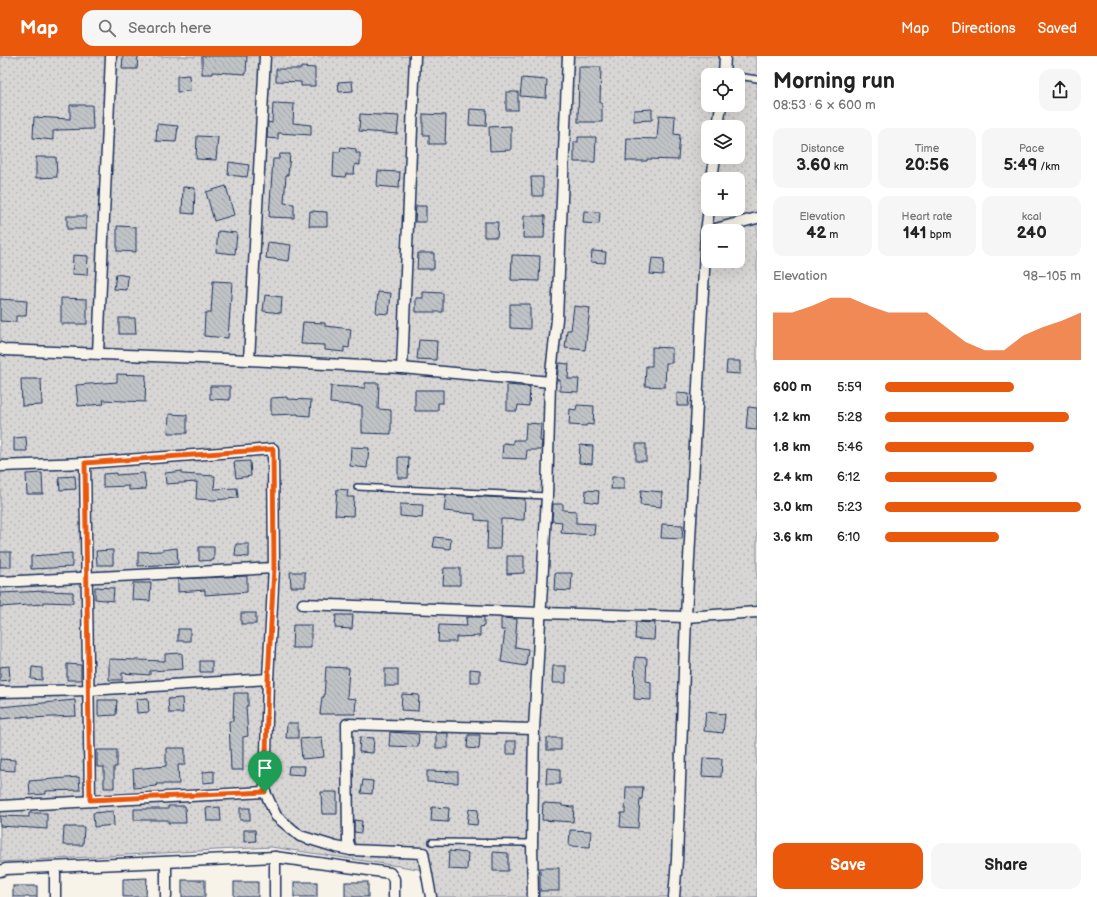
<!DOCTYPE html>
<html lang="en">
<head>
<meta charset="utf-8">
<style>
	body { margin:0; font-family:"Balsamiq Sans",sans-serif; background:#f6f6f6; color:#222; height:100vh; display:flex; flex-direction:column; font-size:15px; white-space:nowrap }
	* { box-sizing:border-box; margin:0 }
	p { font-size:13px; color:#767676 }
	.icon { flex:none; width:22px; height:22px; fill:none; stroke:currentColor; stroke-width:2; stroke-linecap:round; stroke-linejoin:round }
	.map { position:relative; flex:1; overflow:hidden }
	.side { display:flex; flex-direction:column; background:#fff; width:340px }
	.side>* { flex:none }
	.fabs { position:absolute; left:701px; top:12px; display:grid; gap:8px }
	.fabs a { display:grid; place-items:center; width:44px; height:44px; border-radius:8px; background:#fff; box-shadow:0 4px 16px #0002; font-size:20px }
	.pin { position:absolute; display:grid; place-items:center; width:34px; height:34px; color:#fff; margin:-41px -17px; border-radius:50% 50% 50% 0; rotate:-45deg; box-shadow:0 0 4px #0007 }
	.pin .icon { rotate:45deg }
	.round { display:grid; place-items:center; flex:none; width:42px; height:42px; border-radius:12px; background:#f6f6f6 }
	.summary { display:flex; align-items:center; justify-content:space-between; height:68px; padding:0 16px }
	h1 { font-size:22px; font-weight:600; line-height:30px }
	.figures { display:grid; grid-template-columns:repeat(3,1fr); gap:6px; height:68px; padding:4px 16px }
	.figures div { display:grid; align-content:center; border-radius:10px; background:#f6f6f6; text-align:center }
	.figures b { font-size:17px; font-weight:600 }
	.figures small { font-size:11px; font-weight:400 }
	.figures p { font-size:11px }
	.chart { height:112px; padding:8px 16px }
	.chart p { display:flex; justify-content:space-between }
	.chart svg { width:100%; height:72px; margin-top:4px; fill:#ea580c; opacity:.7 }
	.primary-button { display:flex; gap:8px; margin-top:auto; padding:8px 16px }
	.primary-button a { flex:1; height:46px; border-radius:12px; background:#ea580c; color:#fff; font-size:16px; font-weight:600; line-height:46px; text-align:center }
	.primary-button a+a { background:#f6f6f6; color:#222 }
	ul { padding:0 16px; list-style:none; font-size:13px }
	li { display:grid; grid-template-columns:64px 48px 1fr; align-items:center; height:30px }
	li i { height:10px; border-radius:5px; background:#ea580c }
	header { display:flex; align-items:center; gap:24px; box-sizing:border-box; height:56px; padding:0 20px; background:#ea580c; color:#fff }
	header strong { font-size:19px }
	nav { display:flex; gap:22px; margin-inline-start:auto; font-size:14px }
	.search { width:280px; height:36px; background:#f6f6f6; display:flex; align-items:center; gap:10px; box-sizing:border-box; padding:0 14px; border-radius:12px; color:#767676; font-size:15px }
	main { display:flex; flex:1; min-height:0 }
	.map>svg:first-child { display:block }
	.garden { fill:url(#garden-dots); stroke:#798299; fill-rule:evenodd }
	.building { fill:url(#building-back-hatch); stroke:#1b2f5e }
	.lines { fill:none; stroke-linecap:round; stroke-linejoin:round }
	.service-casing { stroke:#1b2f5e; stroke-width:8 }
	.minor-casing { stroke:#1b2f5e; stroke-width:13 }
	.service { stroke:#f7f3e8; stroke-width:5 }
	.minor { stroke:#f7f3e8; stroke-width:10 }
	.route-casing { stroke:#fff; stroke-width:8 }
	.route { stroke:#ea580c; stroke-width:5 }
</style>
</head>
<body>
<header>
<strong>Map</strong>
<div class="search"><svg class="icon" aria-label="search" viewBox="0 0 24 24"><circle cx="10" cy="10" r="6"/><path d="M15 15l6 6"/></svg>Search here</div>
<nav><a>Map</a><a>Directions</a><a>Saved</a></nav>
</header>
<main>
<div class="map">
<svg width="757" height="841" viewBox="0 0 757 841">
	<defs>
		<pattern id="garden-dots" width="8" height="8" patternUnits="userSpaceOnUse"><rect width="8" height="8" fill="#d7d6d4"/><path d="M2 2h.1M6 6h.1" fill="none" stroke="#b8b8b8" stroke-width="1.8" stroke-linecap="round"/></pattern>
		<pattern id="building-back-hatch" width="6" height="6" patternUnits="userSpaceOnUse"><rect width="6" height="6" fill="#c0c3c5"/><path d="M-1 5l2 2M0 0l6 6M5-1l2 2" fill="none" stroke="#a4a8ac"/></pattern>
	</defs>
	<rect width="100%" height="100%" fill="#f7f3e8"/>
	<filter id="ink" filterUnits="userSpaceOnUse"><feTurbulence type="fractalNoise" baseFrequency=".025" numOctaves="2"/><feDisplacementMap in="SourceGraphic" scale="8" xChannelSelector="R" yChannelSelector="G"/><feConvolveMatrix kernelMatrix="1 2 1 2 8 2 1 2 1" color-interpolation-filters="sRGB"/></filter>
	<g filter="url(#ink)">
		<path class="garden" d="M0,0H757V841H427L425,814L271,791L0,806ZM708,19H738V49H708ZM708,71H738V101H708ZM708,123H738V153H708ZM708,175H738V205H708Z"/>
		<g class="building">
			<polygon points="123,0 138,0 137,13 122,13"/>
			<polygon points="202,0 247,0 246,18 213,16 213,18 202,18"/>
			<polygon points="301,11 315,12 315,30 301,30 301,26 276,25 276,13 301,13"/>
			<polygon points="579,11 601,11 600,47 602,47 602,66 578,66"/>
			<polygon points="189,19 190,35 177,36 177,20"/>
			<polygon points="522,22 547,24 546,42 520,40"/>
			<polygon points="352,25 353,35 339,36 338,26"/>
			<rect x="506" y="36" width="12" height="18"/>
			<polygon points="273,47 294,48 293,67 311,69 311,79 278,77 278,83 267,82 268,66 272,67"/>
			<polygon points="70,49 92,49 93,73 57,74 57,75 53,75 53,84 33,82 34,61 70,63"/>
			<polygon points="470,53 487,54 486,70 469,69"/>
			<polygon points="652,53 652,64 634,65 634,54"/>
			<polygon points="360,58 399,60 397,78 359,75"/>
			<polygon points="423,58 446,59 445,88 429,88 429,79 423,79"/>
			<polygon points="659,59 675,60 674,78 680,79 678,104 647,103 647,105 626,105 627,82 657,83"/>
			<polygon points="157,68 178,70 176,86 156,85"/>
			<polygon points="511,70 511,94 490,95 489,71"/>
			<polygon points="197,80 218,81 216,104 196,103"/>
			<polygon points="578,81 596,81 595,106 574,106 574,86 578,86"/>
			<polygon points="341,91 356,93 356,97 360,97 360,109 355,108 354,118 346,118 345,121 333,120 334,96 340,96"/>
			<polygon points="280,98 290,98 288,119 286,119 284,147 294,148 294,162 269,161 273,103 279,103"/>
			<polygon points="36,101 56,101 57,121 36,122"/>
			<polygon points="229,106 249,109 247,121 228,119"/>
			<polygon points="378,115 400,116 399,132 377,130"/>
			<polygon points="531,121 543,121 543,140 532,140"/>
			<polygon points="226,130 234,159 214,165 206,136"/>
			<polygon points="183,131 195,132 194,158 182,157"/>
			<polygon points="416,150 426,150 426,166 415,166"/>
			<polygon points="310,155 327,156 327,170 309,170"/>
			<polygon points="584,155 600,156 599,168 583,167"/>
			<rect x="67" y="160" width="19" height="13"/>
			<polygon points="524,160 545,160 544,182 523,182"/>
			<polygon points="484,166 498,166 497,181 484,181"/>
			<polygon points="117,170 136,171 136,196 117,195"/>
			<polygon points="218,175 237,177 235,198 216,196"/>
			<polygon points="268,186 291,189 289,205 266,202"/>
			<polygon points="592,195 606,196 605,207 591,206"/>
			<polygon points="418,197 434,197 434,213 417,213"/>
			<polygon points="73,199 88,200 87,219 72,218"/>
			<polygon points="512,199 540,200 539,225 511,224"/>
			<polygon points="652,202 664,203 663,219 650,218"/>
			<polygon points="116,218 128,220 127,234 114,233"/>
			<polygon points="213,225 232,226 228,282 204,280 205,257 211,257"/>
			<polygon points="378,236 391,237 389,258 376,257"/>
			<polygon points="423,236 443,237 443,256 416,256 416,242 423,242"/>
			<polygon points="265,239 282,241 281,257 263,255"/>
			<polygon points="61,242 87,243 87,268 61,268"/>
			<polygon points="0,243 27,245 26,260 16,260 16,266 0,265"/>
			<polygon points="510,248 530,248 530,273 510,272"/>
			<polygon points="574,250 590,252 585,294 565,292 567,274 571,274"/>
			<polygon points="119,262 135,262 136,278 119,278"/>
			<polygon points="303,266 325,267 325,270 351,273 349,292 344,291 344,296 325,294 325,289 301,288"/>
			<polygon points="419,284 437,285 436,304 417,303"/>
			<polygon points="652,291 672,292 672,307 666,307 665,331 645,330 646,310 652,310"/>
			<polygon points="727,305 740,305 740,318 726,317"/>
			<polygon points="559,307 569,308 568,323 579,323 578,336 560,335 560,324 557,324"/>
			<polygon points="117,318 146,319 145,346 103,344 104,348 78,350 76,329 117,326"/>
			<polygon points="21,323 41,323 42,349 22,350"/>
			<polygon points="365,327 379,327 378,353 391,354 391,378 362,377 362,350 330,347 331,330 365,332"/>
			<polygon points="507,329 530,331 529,350 518,349 517,355 507,355"/>
			<polygon points="210,330 230,330 230,344 210,343"/>
			<polygon points="415,334 443,334 443,347 438,347 438,355 415,355"/>
			<polygon points="677,337 689,338 688,350 677,350"/>
			<polygon points="287,341 287,343 311,344 310,360 298,359 298,358 271,359 271,342"/>
			<polygon points="577,349 594,350 593,369 587,368 586,370 569,369 570,353 576,354"/>
			<polygon points="748,351 757,352 757,374 746,373"/>
			<polygon points="169,358 187,359 187,377 168,377"/>
			<polygon points="526,367 541,368 540,385 542,385 541,394 527,394 526,403 502,402 503,387 513,388 513,384 525,384"/>
			<polygon points="26,381 27,395 14,395 14,382"/>
			<rect x="636" y="388" width="10" height="17"/>
			<polygon points="580,389 593,390 592,408 579,407"/>
			<polygon points="351,391 369,392 367,412 350,410"/>
			<polygon points="398,401 409,401 408,422 398,422"/>
			<polygon points="250,405 251,420 236,422 234,406"/>
			<polygon points="182,415 182,418 215,420 214,433 237,432 238,442 214,444 196,443 197,426 166,428 165,417"/>
			<polygon points="42,417 43,438 27,438 26,418"/>
			<polygon points="116,417 116,419 144,417 146,433 129,434 129,430 103,431 103,418"/>
			<polygon points="75,420 76,433 60,434 59,421"/>
			<polygon points="612,421 624,421 624,433 611,433"/>
			<polygon points="337,433 348,434 347,441 354,441 353,460 335,459"/>
			<polygon points="586,434 599,435 598,447 585,445"/>
			<polygon points="641,434 662,436 661,451 640,449"/>
			<polygon points="446,439 525,443 524,464 501,463 500,493 487,493 488,465 475,464 475,458 444,455"/>
			<polygon points="400,448 423,449 422,462 400,460"/>
			<polygon points="553,448 563,448 563,454 576,455 576,467 595,468 594,479 561,477 562,466 552,465"/>
			<polygon points="662,468 683,469 682,483 661,482"/>
			<polygon points="435,481 451,483 450,493 433,491"/>
			<polygon points="236,488 249,488 249,501 235,500"/>
			<polygon points="199,491 214,491 214,504 199,505"/>
			<polygon points="177,492 178,508 138,510 138,496 162,495 162,494"/>
			<polygon points="113,494 113,509 97,509 96,495"/>
			<rect x="0" y="496" width="11" height="15"/>
			<polygon points="72,497 72,511 31,513 31,500"/>
			<polygon points="507,500 524,500 524,517 507,518"/>
			<polygon points="444,512 460,512 460,529 443,529"/>
			<polygon points="290,516 305,516 305,531 291,531"/>
			<polygon points="555,517 572,517 571,535 554,534"/>
			<polygon points="247,520 247,536 205,539 205,534 178,536 178,523"/>
			<polygon points="133,527 151,527 150,545 132,544"/>
			<polygon points="95,531 114,532 113,545 95,543"/>
			<polygon points="46,535 73,536 73,547 43,546 43,548 0,551 0,537"/>
			<rect x="241" y="557" width="15" height="11"/>
			<polygon points="336,559 353,559 352,573 335,572"/>
			<polygon points="470,561 484,561 484,570 480,571 480,580 456,581 456,586 438,586 439,569 467,570 466,562"/>
			<polygon points="501,562 517,563 515,591 528,593 526,610 501,606 505,574 501,574"/>
			<polygon points="636,566 655,567 654,584 635,583"/>
			<polygon points="293,569 311,569 311,592 292,592"/>
			<rect x="178" y="573" width="12" height="12"/>
			<polygon points="182,597 183,613 150,615 150,619 122,617 122,624 109,624 109,603 165,605 165,598"/>
			<polygon points="635,601 647,602 646,625 651,626 651,644 634,643"/>
			<rect x="200" y="605" width="12" height="11"/>
			<polygon points="67,608 81,609 81,624 67,624"/>
			<polygon points="9,610 10,624 0,625 0,611"/>
			<polygon points="553,610 566,610 566,627 552,627"/>
			<polygon points="32,611 42,612 42,624 31,623"/>
			<polygon points="326,611 349,612 347,642 356,643 355,658 320,658 322,641 324,641"/>
			<rect x="385" y="613" width="13" height="17"/>
			<polygon points="470,613 480,614 480,626 470,626"/>
			<polygon points="234,637 248,637 248,650 246,650 248,680 243,681 243,714 231,714 229,665 233,665"/>
			<polygon points="402,638 419,639 418,655 401,654"/>
			<polygon points="148,642 149,656 137,657 136,643"/>
			<polygon points="182,642 183,657 169,657 168,643"/>
			<polygon points="75,644 76,660 29,662 29,660 1,663 0,651"/>
			<polygon points="98,644 117,644 116,659 98,660"/>
			<polygon points="706,656 725,658 723,677 704,675"/>
			<polygon points="287,667 298,667 298,682 286,682"/>
			<polygon points="390,676 419,678 418,691 389,690"/>
			<rect x="436" y="677" width="12" height="15"/>
			<polygon points="468,679 480,679 479,693 467,692"/>
			<polygon points="322,681 324,701 302,703 300,683"/>
			<polygon points="360,681 374,682 373,697 359,696"/>
			<rect x="547" y="682" width="14" height="12"/>
			<rect x="506" y="685" width="10" height="13"/>
			<polygon points="166,692 185,692 185,709 178,709 179,728 156,728 157,730 134,732 133,713 166,710"/>
			<polygon points="97,694 117,694 117,711 114,711 114,732 104,732 104,711 97,711"/>
			<polygon points="703,702 722,703 721,721 702,720"/>
			<polygon points="0,703 15,704 15,715 0,714"/>
			<polygon points="289,710 305,710 304,719 288,718"/>
			<polygon points="547,712 560,713 560,728 546,728"/>
			<polygon points="214,715 214,726 203,727 203,716"/>
			<polygon points="427,715 458,716 458,727 427,726"/>
			<polygon points="79,721 80,734 46,735 46,738 30,739 29,725"/>
			<polygon points="363,724 373,725 372,738 361,737"/>
			<polygon points="626,731 643,731 642,743 640,743 638,772 620,771 621,757 625,757"/>
			<polygon points="321,736 337,736 337,758 322,758"/>
			<polygon points="543,747 562,748 562,750 574,751 573,766 542,764"/>
			<polygon points="168,750 185,750 186,767 168,767 168,764 134,764 134,753 168,753"/>
			<polygon points="220,751 221,765 207,765 206,752"/>
			<polygon points="432,751 449,752 448,766 431,765"/>
			<rect x="240" y="752" width="10" height="12"/>
			<polygon points="469,753 478,754 477,769 467,768"/>
			<polygon points="113,755 114,769 94,771 93,757"/>
			<polygon points="29,757 47,757 47,773 0,770 0,760 29,761"/>
			<polygon points="354,764 362,765 361,777 354,776"/>
			<polygon points="64,771 84,771 83,789 63,789"/>
			<polygon points="244,774 255,774 256,785 244,786"/>
			<polygon points="570,774 591,775 590,791 569,790"/>
			<polygon points="449,795 468,797 467,814 448,813"/>
			<polygon points="493,796 508,797 508,815 493,815"/>
			<rect x="540" y="812" width="19" height="23"/>
			<polygon points="147,822 146,841 123,841 123,823"/>
			<rect x="182" y="824" width="23" height="17"/>
			<rect x="234" y="826" width="24" height="15"/>
			<rect x="294" y="826" width="23" height="15"/>
			<rect x="345" y="826" width="23" height="15"/>
			<rect x="13" y="830" width="24" height="11"/>
		</g>
		<g class="lines">
			<defs>
				<g id="service">
					<polyline points="738,20 757,23"/>
					<polyline points="357,431 547,440"/>
					<polyline points="432,786 532,787"/>
				</g>
				<g id="minor">
					<polyline points="724,19 725,0"/>
					<polyline points="718,71 721,49"/>
					<polyline points="712,123 715,101"/>
					<polyline points="708,175 757,162"/>
					<polyline points="0,292 5,294 249,304 402,312 550,326"/>
					<polyline points="98,297 111,0"/>
					<polyline points="249,304 265,0"/>
					<polyline points="402,312 415,0"/>
					<polyline points="0,410 85,407"/>
					<polyline points="0,526 274,512"/>
					<polyline points="303,548 541,557 686,561 757,556"/>
					<polyline points="0,636 89,634 268,623"/>
					<polyline points="90,744 85,407 273,393 274,512 268,623 265,736"/>
					<polyline points="0,750 265,736 276,760 300,780 336,791 351,794"/>
					<polyline points="0,815 6,813 275,801 390,817 394,823 394,841"/>
					<polyline points="55,841 55,811"/>
					<polyline points="166,841 166,806"/>
					<polyline points="275,841 275,801"/>
					<polyline points="431,841 423,797 351,794 348,786 347,668 534,673"/>
					<polyline points="533,841 532,787 534,673 547,440 550,326 557,263 568,0"/>
					<polyline points="674,841 677,804 686,561 706,176 709,153"/>
				</g>
			</defs>
			<use href="#service" class="service-casing"/>
			<use href="#minor" class="minor-casing"/>
			<use href="#service" class="service"/>
			<use href="#minor" class="minor"/>
		</g>
	</g>
	<g class="lines" filter="url(#ink)">
		<defs>
			<polygon id="route" points="273,393 274,512 268,623 265,736 90,744 85,407"/>
		</defs>
		<use href="#route" class="route-casing"/>
		<use href="#route" class="route"/>
	</g>
</svg>
<div class="fabs">
<a><svg class="icon" aria-label="locate" viewBox="0 0 24 24"><circle cx="12" cy="12" r="6"/><path d="M12 2v4M12 18v4M2 12h4M18 12h4"/></svg></a>
<a><svg class="icon" aria-label="layers" viewBox="0 0 24 24"><path d="M12 4l9 5-9 5-9-5zM3 14l9 5 9-5"/></svg></a>
<a>+</a>
<a>−</a>
</div>
<div class="pin" style="left:265px;top:736px;background:#1e9e55"><svg class="icon" aria-label="arrive" viewBox="0 0 24 24"><path d="M6 21V4h12l-3 4 3 4H6"/></svg></div>
</div>
<section class="side">
<div class="summary"><div><h1>Morning run</h1><p>08:53 · 6 × 600 m</p></div><a class="round"><svg class="icon" aria-label="share" viewBox="0 0 24 24"><path d="M12 15V3M7 8l5-5 5 5M5 13v7h14v-7"/></svg></a></div>
<div class="figures">
<div><p>Distance</p><b>3.60<small> km</small></b></div>
<div><p>Time</p><b>20:56</b></div>
<div><p>Pace</p><b>5:49<small> /km</small></b></div>
</div>
<div class="figures">
<div><p>Elevation</p><b>42<small> m</small></b></div>
<div><p>Heart rate</p><b>141<small> bpm</small></b></div>
<div><p>kcal</p><b>240</b></div>
</div>
<div class="chart"><p><span>Elevation</span>98–105 m</p>
<svg viewBox="0 0 160 44" preserveAspectRatio="none"><path d="M0 44V15L10 15L20 11L30 6L40 6L50 11L60 15L70 15L80 15L90 24L100 33L110 38L120 38L130 29L140 24L150 20L160 15V44z"/></svg>
</div>
<ul>
<li><b>600 m</b>5:59<i style="width:66%"></i></li>
<li><b>1.2 km</b>5:28<i style="width:94%"></i></li>
<li><b>1.8 km</b>5:46<i style="width:76%"></i></li>
<li><b>2.4 km</b>6:12<i style="width:57%"></i></li>
<li><b>3.0 km</b>5:23<i style="width:100%"></i></li>
<li><b>3.6 km</b>6:10<i style="width:58%"></i></li>
</ul>
<div class="primary-button"><a>Save</a><a>Share</a></div>
</section>
</main>
</body>
</html>
